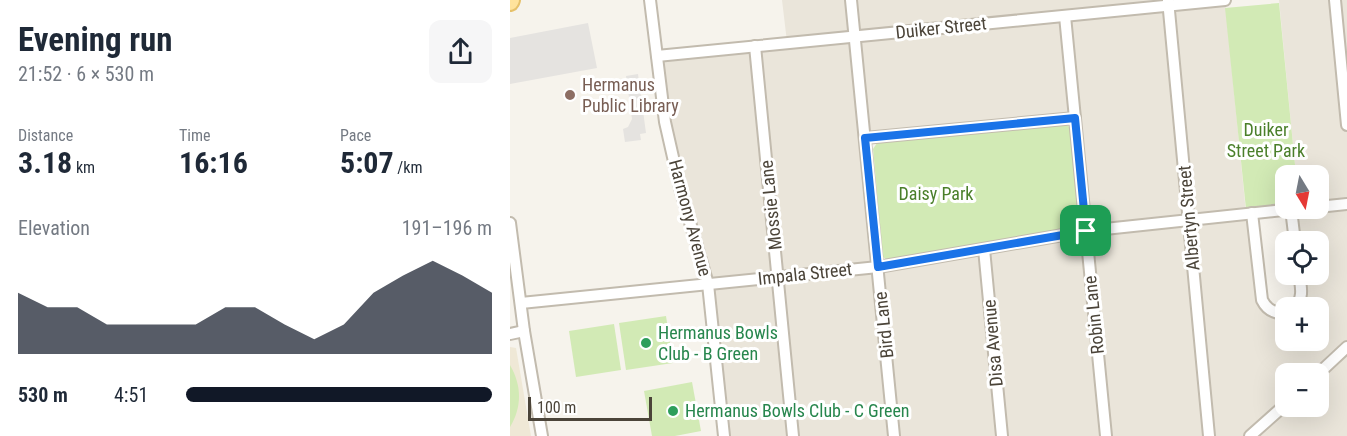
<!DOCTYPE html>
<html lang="en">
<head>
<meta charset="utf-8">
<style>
	body { margin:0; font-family:"Roboto Condensed",sans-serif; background:#f6f6f7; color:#1f2937; height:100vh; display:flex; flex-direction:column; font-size:22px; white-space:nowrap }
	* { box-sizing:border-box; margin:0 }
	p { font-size:20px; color:#747a83 }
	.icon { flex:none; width:33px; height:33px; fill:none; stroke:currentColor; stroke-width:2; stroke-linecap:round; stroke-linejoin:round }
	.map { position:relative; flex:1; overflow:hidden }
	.sheet { display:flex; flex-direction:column; background:#fff; width:510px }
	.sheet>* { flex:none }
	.needle { width:39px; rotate:170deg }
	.buttons { position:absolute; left:765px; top:165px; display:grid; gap:12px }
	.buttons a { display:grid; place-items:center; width:54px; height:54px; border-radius:12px; background:#fff; box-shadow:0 6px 24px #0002; font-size:30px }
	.scale { position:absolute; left:18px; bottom:15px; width:124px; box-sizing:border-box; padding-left:6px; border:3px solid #4b4439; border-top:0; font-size:16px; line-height:21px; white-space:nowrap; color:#4b4439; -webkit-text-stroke:4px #fff; paint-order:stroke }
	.pin { position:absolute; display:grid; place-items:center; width:51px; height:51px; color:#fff; margin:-26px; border-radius:12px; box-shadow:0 3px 9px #0006 }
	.round { display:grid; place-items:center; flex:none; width:63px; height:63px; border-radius:12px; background:#f6f6f7 }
	.head { display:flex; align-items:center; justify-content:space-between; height:102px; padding:0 18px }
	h1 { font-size:33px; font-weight:700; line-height:45px }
	.figures { display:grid; grid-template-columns:repeat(3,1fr); gap:9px; height:102px; padding:6px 18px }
	.figures div { display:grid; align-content:center }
	.figures b { font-size:30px; font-weight:700 }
	.figures small { font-size:16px; font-weight:400 }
	.figures p { font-size:16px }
	.chart { height:168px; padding:12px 18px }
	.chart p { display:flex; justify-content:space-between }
	.chart svg { width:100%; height:108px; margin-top:6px; fill:#111827; opacity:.7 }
	ul { padding:0 18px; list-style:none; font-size:20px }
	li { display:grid; grid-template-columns:96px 72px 1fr; align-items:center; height:45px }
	li i { height:15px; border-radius:8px; background:#111827 }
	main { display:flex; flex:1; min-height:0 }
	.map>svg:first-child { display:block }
	.residential { fill:#eae5da; fill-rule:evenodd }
	.education { fill:#efe8d6 }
	.green { fill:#d2eab5 }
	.parking { fill:#e5e3e0 }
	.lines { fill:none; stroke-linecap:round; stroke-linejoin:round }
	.minor-casing { stroke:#c2bbae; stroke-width:14 }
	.primary-casing { stroke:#e6c16a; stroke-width:20 }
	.minor { stroke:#fff; stroke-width:10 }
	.primary { stroke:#ffe39c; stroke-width:16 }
	.route-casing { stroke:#fff; stroke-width:12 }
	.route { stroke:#1a73e8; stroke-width:8 }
	.education-dot { fill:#8d6e63; stroke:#fff; stroke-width:2 }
	.leisure-dot { fill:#2e9e5b; stroke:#fff; stroke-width:2 }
	.labels { text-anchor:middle; stroke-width:6; stroke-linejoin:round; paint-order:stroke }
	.street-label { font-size:18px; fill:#4b4439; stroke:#fff }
	.education-label { font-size:18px; fill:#785e54; stroke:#fff; text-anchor:start }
	.park-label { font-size:18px; fill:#4a7f2a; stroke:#fff }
	.leisure-label { font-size:18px; fill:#27864d; stroke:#fff; text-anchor:start }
</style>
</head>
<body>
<main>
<section class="sheet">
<div class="head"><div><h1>Evening run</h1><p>21:52 · 6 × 530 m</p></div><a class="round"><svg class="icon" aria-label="share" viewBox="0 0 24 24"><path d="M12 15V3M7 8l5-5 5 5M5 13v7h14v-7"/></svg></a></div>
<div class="figures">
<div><p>Distance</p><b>3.18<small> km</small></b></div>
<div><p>Time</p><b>16:16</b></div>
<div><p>Pace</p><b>5:07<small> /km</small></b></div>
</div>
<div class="chart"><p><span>Elevation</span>191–196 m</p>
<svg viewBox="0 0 160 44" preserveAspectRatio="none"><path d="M0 44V19L10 25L20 25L30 32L40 32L50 32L60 32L70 25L80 25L90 32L100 38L110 32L120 19L130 12L140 6L150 12L160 19V44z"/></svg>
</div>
<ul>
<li><b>530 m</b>4:51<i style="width:100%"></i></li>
</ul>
</section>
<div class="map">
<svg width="837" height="436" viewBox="0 0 837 436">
	<rect width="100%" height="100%" fill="#f6f3ec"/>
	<path class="residential" d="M272,0H715L736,213L755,304L775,312L776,340H808V308L784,307L789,275L808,274V242L785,241L786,208H808V176L786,175L769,0H837V436H215L199,283L169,182L148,55L277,42ZM565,119L576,230L368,267L356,140ZM776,374H808V406H776Z"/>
	<polygon class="education" points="0,347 6,348 21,436 0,436"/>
	<g class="green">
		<polygon points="769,3 786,175 776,176 775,205 736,209 715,8"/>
		<polygon points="554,125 557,125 562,129 570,226 377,260 373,257 363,149 367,143"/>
		<polygon points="156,316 163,363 116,370 109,323"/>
		<polygon points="104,324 111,370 66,377 59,331"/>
		<path d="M0,365C12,386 12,407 0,427Z"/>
		<polygon points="182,382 191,431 165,436 142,436 134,391"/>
	</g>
	<g class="parking">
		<polygon points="78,23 87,68 0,84 0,38"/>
		<polygon points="128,74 136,133 130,134 131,140 115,142 113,129 118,127 122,119 116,76"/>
	</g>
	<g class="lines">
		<defs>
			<g id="minor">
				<polyline points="140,0 155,122 170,188 198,284 214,436"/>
				<polyline points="341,0 384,436"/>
				<polyline points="658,0 699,436"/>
				<polyline points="825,0 837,125"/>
				<polyline points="555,16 596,436"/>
				<polyline points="245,46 283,436"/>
				<polyline points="147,56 715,0"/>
				<polyline points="355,138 565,118"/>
				<polyline points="808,207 837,204"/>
				<polyline points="781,209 785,242"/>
				<path d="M742,213L752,300C757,310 765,314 776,313"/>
				<polyline points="0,223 14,331 32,436"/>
				<polyline points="474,249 492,436"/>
				<polyline points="11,303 368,267 576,231 792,208"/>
				<path d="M785,308C794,297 791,287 789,274"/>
				<polyline points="0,334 14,331"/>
				<polyline points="808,374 837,347"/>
				<polyline points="740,436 776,404"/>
			</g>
			<polyline id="primary" points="0,2 1,0"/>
		</defs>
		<use href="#minor" class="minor-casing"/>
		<use href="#primary" class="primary-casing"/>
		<use href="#minor" class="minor"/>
		<use href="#primary" class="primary"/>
	</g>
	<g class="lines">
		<defs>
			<polygon id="route" points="565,118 576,231 368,267 355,138"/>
		</defs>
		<use href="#route" class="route-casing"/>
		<use href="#route" class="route"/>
	</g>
	<circle class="education-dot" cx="60" cy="95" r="6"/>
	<g class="leisure-dot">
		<circle cx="136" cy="343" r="6"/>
		<circle cx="163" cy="411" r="6"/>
	</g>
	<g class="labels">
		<g class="street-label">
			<text transform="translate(431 28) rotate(-6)" y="6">Duiker Street</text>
			<text transform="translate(261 205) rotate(-96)" y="6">Mossie Lane</text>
			<text transform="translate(180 218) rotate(75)" y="6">Harmony Avenue</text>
			<text transform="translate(679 218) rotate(-95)" y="6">Albertyn Street</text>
			<text transform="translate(295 274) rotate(-6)" y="6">Impala Street</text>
			<text transform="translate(584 315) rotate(-96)" y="6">Robin Lane</text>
			<text transform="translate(374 325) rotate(-96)" y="6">Bird Lane</text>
			<text transform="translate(483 343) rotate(-95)" y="6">Disa Avenue</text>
		</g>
		<g class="education-label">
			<text x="72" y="91">Hermanus<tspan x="72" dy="21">Public Library</tspan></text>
		</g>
		<g class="park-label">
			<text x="756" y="136">Duiker<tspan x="756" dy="21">Street Park</tspan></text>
			<text x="426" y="200">Daisy Park</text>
		</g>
		<g class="leisure-label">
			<text x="148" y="339">Hermanus Bowls<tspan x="148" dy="21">Club - B Green</tspan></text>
			<text x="175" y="417">Hermanus Bowls Club - C Green</text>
		</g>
	</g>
</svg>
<div class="buttons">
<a><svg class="needle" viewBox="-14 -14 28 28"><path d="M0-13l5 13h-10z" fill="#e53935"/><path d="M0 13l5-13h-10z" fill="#747a83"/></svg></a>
<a><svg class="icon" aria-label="locate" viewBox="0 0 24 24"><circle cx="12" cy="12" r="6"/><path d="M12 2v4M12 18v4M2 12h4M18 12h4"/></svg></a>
<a>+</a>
<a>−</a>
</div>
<div class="scale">100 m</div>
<div class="pin" style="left:576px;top:231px;background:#1e9e55"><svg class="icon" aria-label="arrive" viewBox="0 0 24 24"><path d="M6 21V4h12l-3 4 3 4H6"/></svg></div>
</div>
</main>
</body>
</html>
